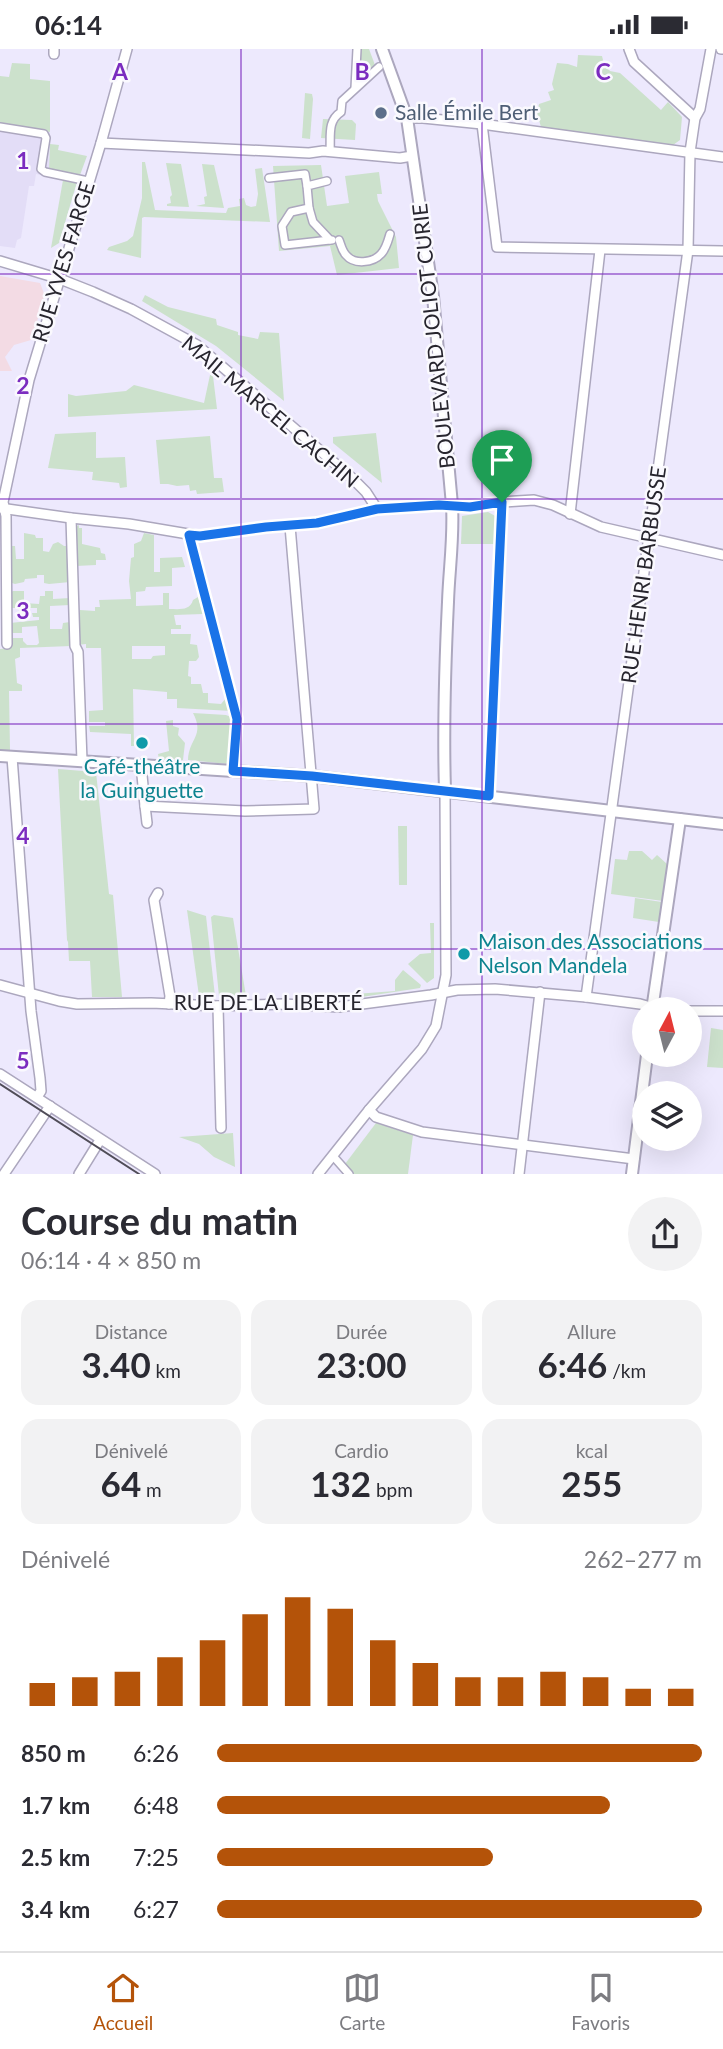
<!DOCTYPE html>
<html lang="fr">
<head>
<meta charset="utf-8">
<style>
	body { margin:0; font-family:Lato,sans-serif; background:#f2f2f3; color:#2b2b33; height:100vh; display:flex; flex-direction:column; font-size:26px; white-space:nowrap }
	* { box-sizing:border-box; margin:0 }
	p { font-size:23px; color:#7c7c81 }
	.icon { flex:none; width:38px; height:38px; fill:none; stroke:currentColor; stroke-width:2; stroke-linecap:round; stroke-linejoin:round }
	.map { position:relative; height:1125px; overflow:hidden }
	.details { display:flex; flex-direction:column; background:#fff; flex:1 }
	.details>* { flex:none }
	.needle { width:46px; rotate:7deg }
	.tools { position:absolute; left:632px; top:948px; display:grid; gap:14px }
	.tools a { display:grid; place-items:center; width:70px; height:70px; border-radius:50%; background:#fff; box-shadow:0 7px 28px #0002; font-size:35px }
	.pin { position:absolute; display:grid; place-items:center; width:60px; height:60px; color:#fff; margin:-72px -30px; border-radius:50% 50% 50% 0; rotate:-45deg; box-shadow:0 0 7px #0007 }
	.pin .icon { rotate:45deg }
	.round { display:grid; place-items:center; flex:none; width:74px; height:74px; border-radius:37px; background:#f2f2f3 }
	.overview { display:flex; align-items:center; justify-content:space-between; height:119px; padding:0 21px }
	h1 { font-size:38px; font-weight:700; line-height:52px }
	.figures { display:grid; grid-template-columns:repeat(3,1fr); gap:10px; height:119px; padding:7px 21px }
	.figures div { display:grid; align-content:center; border-radius:18px; background:#f2f2f3; text-align:center }
	.figures b { font-size:35px; font-weight:700 }
	.figures small { font-size:19px; font-weight:400 }
	.figures p { font-size:19px }
	.chart { height:196px; padding:14px 21px }
	.chart p { display:flex; justify-content:space-between }
	.chart svg { width:100%; height:126px; margin-top:7px; stroke:#b45309; stroke-width:6 }
	ul { padding:0 21px; list-style:none; font-size:23px }
	li { display:grid; grid-template-columns:112px 84px 1fr; align-items:center; height:52px }
	li i { height:18px; border-radius:9px; background:#b45309 }
	.status { display:flex; justify-content:space-between; align-items:center; height:49px; padding:0 35px; background:#fff; direction:ltr }
	.status svg { height:19px; fill:currentColor }
	.tabs { display:flex; justify-content:space-around; align-items:center; height:98px; border-top:2px solid #e1e1e2; background:#fff; font-size:19px; color:#7c7c81 }
	.tabs a { display:grid; justify-items:center; gap:4px }
	.tabs .selected { color:#b45309 }
	.map>svg:first-child { display:block }
	.commercial { fill:#f3dbe4 }
	.built { fill:#e3ddf7 }
	.green { fill:#cce1cc; fill-rule:evenodd }
	.lines { fill:none; stroke-linecap:round; stroke-linejoin:round }
	.pedestrian-casing { stroke:#aca7be; stroke-width:10 }
	.minor-casing { stroke:#aca7be; stroke-width:12 }
	.tertiary-casing { stroke:#aca7be; stroke-width:14 }
	.pedestrian { stroke:#fff; stroke-width:7 }
	.minor { stroke:#fff; stroke-width:9 }
	.tertiary { stroke:#fff; stroke-width:10 }
	.tram { stroke:#504d58; stroke-width:2 }
	.route-casing { stroke:#fff; stroke-width:14 }
	.route { stroke:#1a73e8; stroke-width:9 }
	.grid { fill:none; stroke:#7b2cbf; stroke-width:2; stroke-opacity:0.55 }
	.service-dot { fill:#5c6f8a; stroke:#faf9fe; stroke-width:2.5 }
	.culture-dot { fill:#0f9aa8; stroke:#faf9fe; stroke-width:2.5 }
	.labels { text-anchor:middle; stroke-width:5; stroke-linejoin:round; paint-order:stroke }
	.service-label { font-size:21px; fill:#4e5e75; stroke:#faf9fe; text-anchor:start }
	.street-label { font-size:21px; fill:#27252e; stroke:#faf9fe }
	.culture-label { font-size:21px; fill:#0d838f; stroke:#faf9fe }
	.grid-label { font-size:23px; text-anchor:middle; font-weight:bold; fill:#7b2cbf; stroke:#faf9fe; stroke-width:5; stroke-linejoin:round; paint-order:stroke }
</style>
</head>
<body>
<div class="status"><b>06:14</b><svg viewBox="0 0 49 12"><path d="M0 12V9h3v3zM5 12V6h3v6zM10 12V3h3v9zM15 12V0h3v12zM26 1h20v11H26zM47 4h2v5h-2z"/></svg></div>
<div class="map">
<svg width="723" height="1125" viewBox="0 0 723 1125">
	<rect width="100%" height="100%" fill="#ede9fd"/>
	<polygon class="commercial" points="0,227 40,234 45,247 31,291 14,296 5,308 12,322 0,322"/>
	<polygon class="built" points="0,74 50,83 49,120 83,127 80,134 36,125 34,137 29,137 21,189 17,191 15,199 0,197"/>
	<g class="green">
		<polygon points="360,0 369,0 375,16 358,34"/>
		<polygon points="578,6 602,7 604,15 610,22 620,24 661,61 668,53 682,68 680,91 673,96 554,81 541,78 537,64 539,55 551,51 548,43 554,41 552,35 557,14 568,15 577,18"/>
		<polygon points="12,14 30,15 30,30 50,32 50,83 0,74 0,27 9,28"/>
		<polygon points="305,44 312,45 313,50 310,90 302,89"/>
		<polygon points="323,70 352,71 356,75 355,91 321,89"/>
		<polygon points="50,95 59,96 58,101 87,107 80,126 49,120"/>
		<polygon points="142,113 145,113 155,161 226,164 228,159 240,157 239,150 244,149 246,156 251,158 256,157 258,145 255,120 262,119 270,173 144,168 142,169 141,209 107,201 109,198 127,192 133,187 142,149"/>
		<polygon points="166,114 181,115 189,158 167,157 167,155 171,154 170,148 172,146"/>
		<polygon points="202,115 214,116 224,159 196,157 205,155 204,148 207,147"/>
		<polygon points="321,116 327,157 349,154 345,127 379,123 382,145 377,145 378,152 396,188 399,219 337,226 330,197 279,202 273,117"/>
		<polygon points="63,131 77,133 59,194 51,199"/>
		<polygon points="145,246 168,258 216,270 217,276 238,283 238,286 258,290 260,283 279,284 284,352 216,297 142,252"/>
		<polygon points="210,326 213,327 217,360 68,368 68,345 76,347 126,342 134,336 204,354"/>
		<polygon points="96,383 96,409 125,408 127,438 120,439 119,434 92,431 93,423 48,419 55,385"/>
		<polygon points="376,384 382,434 333,394 333,388"/>
		<polygon points="210,387 214,429 222,429 224,443 197,445 196,441 190,442 189,436 177,437 168,435 160,435 156,391"/>
		<polygon points="488,463 497,468 497,471 496,495 461,495 462,467"/>
		<polygon points="79,476 79,479 82,479 82,495 100,499 101,504 105,505 106,511 96,511 96,516 76,517 75,478"/>
		<polygon points="67,479 69,480 70,533 49,535 44,534 44,526 37,526 37,529 25,530 24,533 15,535 9,533 9,497 15,497 16,510 24,510 24,484 35,486 36,489 43,489 43,502 49,503 53,495 58,493 64,497 66,497"/>
		<path d="M144,484L154,486V523H160V509L182,508L185,518L172,519V537L146,538L145,542L136,543V557L163,556V544H169V560C179,560 190,562 193,551L198,548L203,565L174,566L176,576H181V580H171V585H191L190,595L197,596L199,608L196,612H189L188,627L191,628V635H201L203,644H208V654L221,655L227,648L232,662L177,659V650H167V643L133,640L134,697H131V685L90,683L89,677H105V673H89V662L103,661L101,599H86V595L77,596V566L80,565V561L95,562V558H100L99,551L131,550L129,532L131,509L134,508V495L141,492ZM132,597H165V606L153,607L151,610H132Z"/>
		<polygon points="13,542 24,542 24,554 39,555 40,547 45,547 45,542 53,542 53,550 70,549 70,556 50,557 50,580 62,580 63,574 70,573 71,597 20,599 20,608 15,610 17,634 22,636 22,642 9,642 10,701 0,701 0,600 10,599 11,589 23,589 23,592 27,596 37,596 39,594 37,577 22,578 22,584 10,584 10,574 39,571 39,568 33,568 32,564 37,564 37,559 10,559 10,544"/>
		<path d="M193,664L226,666L231,668L228,715L188,711C189,689 205,687 193,664Z"/>
		<polygon points="173,671 173,677 179,679 178,686 185,694 183,711 159,710 158,705 169,702 166,672"/>
		<polygon points="58,720 96,723 109,845 113,846 122,948 92,948 90,912 69,912 68,893 67,891"/>
		<polygon points="398,777 407,777 407,836 399,836"/>
		<polygon points="629,802 642,802 652,811 657,806 667,815 663,852 611,845 615,810 627,811"/>
		<polygon points="635,849 662,853 659,873 633,869"/>
		<polygon points="187,861 206,867 215,947 199,947"/>
		<polygon points="214,866 233,869 246,947 219,947 211,868"/>
		<polygon points="430,874 434,874 434,929 427,934 408,915 420,905 431,904"/>
		<polygon points="403,921 421,936 420,939 355,949 355,945 395,942 395,931"/>
		<polygon points="711,979 723,981 723,1019 707,1018"/>
		<polygon points="376,1074 413,1086 408,1125 352,1125 345,1115"/>
		<polygon points="233,1084 235,1118 214,1108 199,1095 179,1088"/>
	</g>
	<g class="lines">
		<defs>
			<g id="pedestrian">
				<polyline points="355,39 357,0"/>
				<polyline points="0,78 44,85 46,89 41,120 45,123 88,132"/>
				<path d="M330,102C331,87 327,72 341,63L342,52L379,18"/>
				<polyline points="269,129 305,125 307,137"/>
				<polyline points="327,132 307,137 309,159 291,163 282,177 285,196 330,191"/>
				<polyline points="309,159 313,173 330,191 332,191"/>
				<path d="M339,191C341,196 342,202 346,206C354,216 373,214 381,205C386,200 388,192 390,185"/>
				<polyline points="333,1107 349,1125"/>
			</g>
			<g id="minor">
				<polyline points="629,0 634,13 695,69"/>
				<polyline points="721,0 723,0"/>
				<polyline points="54,5 54,0"/>
				<polyline points="407,69 423,69 482,75 723,108"/>
				<polyline points="482,75 497,198 723,202"/>
				<polyline points="101,94 309,104 323,102 400,109 412,107"/>
				<polyline points="0,212 60,230 93,243 131,260 197,296 352,429 366,443 377,460"/>
				<polyline points="0,459 71,469 129,475 200,487 266,478 317,474 377,460 439,456 469,458 502,453 534,451 553,456 601,478 723,506"/>
				<polyline points="570,465 600,201"/>
				<polyline points="71,469 75,597 78,603 82,712"/>
				<polyline points="189,486 237,670 233,722"/>
				<polyline points="7,595 6,467 3,453 29,331 101,94 127,0"/>
				<polyline points="12,708 31,962 40,1029 41,1042 37,1048"/>
				<polyline points="141,716 145,757 245,762 314,760 290,477"/>
				<polyline points="489,747 502,453"/>
				<polyline points="145,757 147,774"/>
				<polyline points="158,844 154,851 170,947 169,955"/>
				<polyline points="0,936 59,952 77,955 151,954 218,957 283,955 339,958 431,946 457,941 495,940 586,948 640,955 661,961"/>
				<polyline points="586,948 688,201 690,103 695,69 700,60 711,0"/>
				<polyline points="218,957 221,1079"/>
				<polyline points="690,962 723,962"/>
				<polyline points="0,1025 155,1125"/>
				<polyline points="369,1061 376,1068 422,1083 634,1110"/>
				<polyline points="4,1125 50,1057"/>
				<polyline points="79,1125 100,1091"/>
				<polyline points="318,1125 369,1061 422,1000 436,977 446,926 445,741"/>
				<polyline points="519,1125 540,943"/>
			</g>
			<g id="tertiary">
				<path d="M382,0L407,69L433,247L452,456C454,489 449,521 448,553C445,616 443,679 445,741"/>
				<polyline points="0,707 312,727 723,775"/>
				<polyline points="652,961 680,770"/>
				<polyline points="632,1125 647,1006"/>
			</g>
		</defs>
		<use href="#pedestrian" class="pedestrian-casing"/>
		<use href="#minor" class="minor-casing"/>
		<use href="#tertiary" class="tertiary-casing"/>
		<use href="#pedestrian" class="pedestrian"/>
		<use href="#minor" class="minor"/>
		<use href="#tertiary" class="tertiary"/>
		<polyline class="tram" points="0,1035 139,1125"/>
	</g>
	<g class="lines">
		<defs>
			<polygon id="route" points="502,453 489,747 312,727 233,722 237,670 189,486 200,487 266,478 317,474 377,460 439,456 470,458"/>
		</defs>
		<use href="#route" class="route-casing"/>
		<use href="#route" class="route"/>
	</g>
	<path class="grid" d="M241,0V1125M482,0V1125M0,225H723M0,450H723M0,675H723M0,900H723"/>
	<circle class="service-dot" cx="381" cy="64" r="7"/>
	<g class="culture-dot">
		<circle cx="142" cy="694" r="7"/>
		<circle cx="464" cy="905" r="7"/>
	</g>
	<g class="labels">
		<g class="service-label">
			<text x="395" y="71">Salle Émile Bert</text>
		</g>
		<g class="street-label">
			<text transform="translate(64 213) rotate(-73)" y="7">RUE YVES FARGE</text>
			<text transform="translate(434 287) rotate(-96)" y="7">BOULEVARD JOLIOT CURIE</text>
			<text transform="translate(270 363) rotate(40)" y="7">MAIL MARCEL CACHIN</text>
			<text transform="translate(644 526) rotate(-82)" y="7">RUE HENRI BARBUSSE</text>
			<text x="268" y="961">RUE DE LA LIBERTÉ</text>
		</g>
		<g class="culture-label">
			<text x="142" y="725">Café-théâtre<tspan x="142" dy="24">la Guinguette</tspan></text>
			<text x="478" y="900" text-anchor="start">Maison des Associations<tspan x="478" dy="24">Nelson Mandela</tspan></text>
		</g>
	</g>
	<g class="grid-label">
		<text x="120" y="31">A</text>
		<text x="362" y="31">B</text>
		<text x="603" y="31">C</text>
		<text x="23" y="120">1</text>
		<text x="23" y="345">2</text>
		<text x="23" y="570">3</text>
		<text x="23" y="795">4</text>
		<text x="23" y="1020">5</text>
	</g>
</svg>
<div class="tools">
<a><svg class="needle" viewBox="-14 -14 28 28"><path d="M0-13l5 13h-10z" fill="#e53935"/><path d="M0 13l5-13h-10z" fill="#7c7c81"/></svg></a>
<a><svg class="icon" aria-label="layers" viewBox="0 0 24 24"><path d="M12 4l9 5-9 5-9-5zM3 14l9 5 9-5"/></svg></a>
</div>
<div class="pin" style="left:502px;top:453px;background:#1e9e55"><svg class="icon" aria-label="arrive" viewBox="0 0 24 24"><path d="M6 21V4h12l-3 4 3 4H6"/></svg></div>
</div>
<section class="details">
<div class="overview"><div><h1>Course du matin</h1><p>06:14 · 4 × 850 m</p></div><a class="round"><svg class="icon" aria-label="share" viewBox="0 0 24 24"><path d="M12 15V3M7 8l5-5 5 5M5 13v7h14v-7"/></svg></a></div>
<div class="figures">
<div><p>Distance</p><b>3.40<small> km</small></b></div>
<div><p>Durée</p><b>23:00</b></div>
<div><p>Allure</p><b>6:46<small> /km</small></b></div>
</div>
<div class="figures">
<div><p>Dénivelé</p><b>64<small> m</small></b></div>
<div><p>Cardio</p><b>132<small> bpm</small></b></div>
<div><p>kcal</p><b>255</b></div>
</div>
<div class="chart"><p><span>Dénivelé</span>262–277 m</p>
<svg viewBox="0 0 160 44" preserveAspectRatio="none"><path d="M5 44V36M15 44V34M25 44V32M35 44V27M45 44V21M55 44V12M65 44V6M75 44V10M85 44V21M95 44V29M105 44V34M115 44V34M125 44V32M135 44V34M145 44V38M155 44V38"/></svg>
</div>
<ul>
<li><b>850 m</b>6:26<i style="width:100%"></i></li>
<li><b>1.7 km</b>6:48<i style="width:81%"></i></li>
<li><b>2.5 km</b>7:25<i style="width:57%"></i></li>
<li><b>3.4 km</b>6:27<i style="width:100%"></i></li>
</ul>
</section>
<nav class="tabs">
<a class="selected"><svg class="icon" aria-label="home" viewBox="0 0 24 24"><path d="M3 11l9-7 9 7M6 9v11h12V9"/></svg>Accueil</a>
<a><svg class="icon" aria-label="map" viewBox="0 0 24 24"><path d="M3 6l6-2 6 2 6-2v14l-6 2-6-2-6 2zM9 4v14M15 6v14"/></svg>Carte</a>
<a><svg class="icon" aria-label="saved" viewBox="0 0 24 24"><path d="M7 4h10v16l-5-4-5 4z"/></svg>Favoris</a>
</nav>
</body>
</html>
